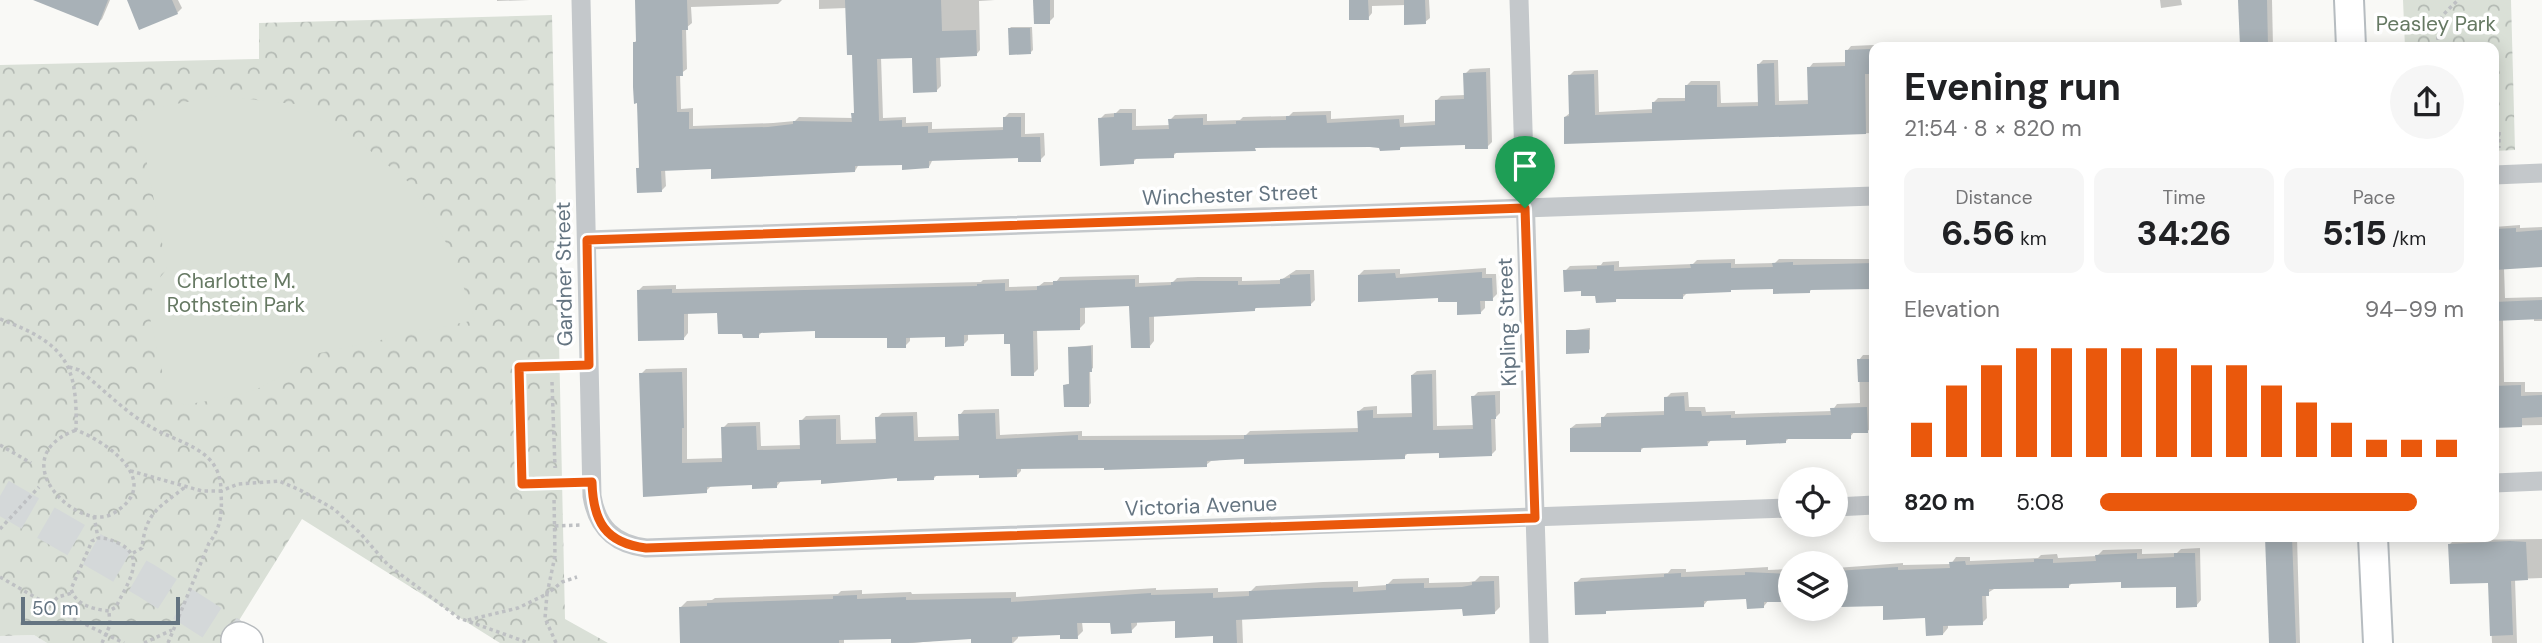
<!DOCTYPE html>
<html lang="en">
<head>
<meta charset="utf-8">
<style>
	body { margin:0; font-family:"DM Sans",sans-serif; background:#f6f6f6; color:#202124; height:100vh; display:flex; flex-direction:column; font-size:26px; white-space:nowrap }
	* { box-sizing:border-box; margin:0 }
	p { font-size:23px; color:#757577 }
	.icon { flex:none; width:38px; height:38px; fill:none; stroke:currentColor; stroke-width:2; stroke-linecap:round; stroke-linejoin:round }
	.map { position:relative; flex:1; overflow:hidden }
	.sheet { position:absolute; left:1869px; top:42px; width:630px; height:500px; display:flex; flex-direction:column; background:#fff; border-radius:14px; box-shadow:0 4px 18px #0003 }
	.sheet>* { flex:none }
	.buttons { position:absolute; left:1778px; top:467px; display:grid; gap:14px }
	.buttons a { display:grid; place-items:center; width:70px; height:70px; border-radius:50%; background:#fff; box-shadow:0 4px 18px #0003; font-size:35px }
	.scale { position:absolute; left:21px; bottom:18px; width:159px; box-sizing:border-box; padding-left:7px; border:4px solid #647481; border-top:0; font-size:19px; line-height:24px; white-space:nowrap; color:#647481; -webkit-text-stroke:5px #fff; paint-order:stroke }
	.pin { position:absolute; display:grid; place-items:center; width:60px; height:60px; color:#fff; margin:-72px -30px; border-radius:50% 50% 50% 0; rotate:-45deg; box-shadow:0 0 7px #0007 }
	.pin .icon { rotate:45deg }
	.round { display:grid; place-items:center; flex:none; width:74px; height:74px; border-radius:37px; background:#f6f6f6 }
	.summary { display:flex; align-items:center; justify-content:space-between; height:119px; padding:0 35px }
	h1 { font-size:38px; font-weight:700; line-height:52px }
	.stats { display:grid; grid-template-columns:repeat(3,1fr); gap:10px; height:119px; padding:7px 35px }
	.stats div { display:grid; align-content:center; border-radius:14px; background:#f6f6f6; text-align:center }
	.stats b { font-size:35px; font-weight:700 }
	.stats small { font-size:19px; font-weight:400 }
	.stats p { font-size:19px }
	.chart { height:196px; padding:14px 35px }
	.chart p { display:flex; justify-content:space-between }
	.chart svg { width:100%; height:126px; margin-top:7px; stroke:#ea580c; stroke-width:6 }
	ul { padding:0 35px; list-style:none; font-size:23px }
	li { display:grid; grid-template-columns:112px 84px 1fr; align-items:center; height:52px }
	li i { height:18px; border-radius:9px; background:#ea580c }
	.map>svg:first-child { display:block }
	.built { fill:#e9ebe9 }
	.park { fill:url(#park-crowns) }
	.garden { fill:#dae0d7 }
	.shadow { fill:#0003 }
	.building { fill:#a8b1b7 }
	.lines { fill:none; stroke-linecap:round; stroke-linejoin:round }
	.highway-tunnel { stroke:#d4d8d9; stroke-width:35; stroke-dasharray:35 18; stroke-linecap:butt }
	.secondary-casing { stroke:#b6bcc0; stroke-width:32 }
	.highway-casing { stroke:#b7bbbe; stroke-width:38 }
	.path { stroke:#bec0c3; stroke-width:3.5; stroke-dasharray:3.5 3.5; stroke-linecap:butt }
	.lane { stroke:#c4c8cb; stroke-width:10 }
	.street { stroke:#c4c8cb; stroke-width:19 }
	.secondary { stroke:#fff; stroke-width:28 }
	.highway { stroke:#fff; stroke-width:35 }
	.route-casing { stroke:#fff; stroke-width:14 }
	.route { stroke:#ea580c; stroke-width:9 }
	.labels { text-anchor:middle; stroke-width:7; stroke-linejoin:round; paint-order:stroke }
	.park-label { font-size:21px; fill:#667963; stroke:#fff }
	.street-label { font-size:21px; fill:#647481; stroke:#fff }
</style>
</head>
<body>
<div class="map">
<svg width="2542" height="643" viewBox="0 0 2542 643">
	<defs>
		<pattern id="park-crowns" width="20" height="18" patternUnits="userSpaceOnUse" patternTransform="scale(1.75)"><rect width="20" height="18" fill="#dae0d7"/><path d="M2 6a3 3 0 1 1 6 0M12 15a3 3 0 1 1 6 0" fill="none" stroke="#b4bab4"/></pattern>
	</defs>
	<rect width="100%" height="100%" fill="#f9f9f6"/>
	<polygon class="built" points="34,635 47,643 0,643 0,636"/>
	<g class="park">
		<polygon points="2403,0 2511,0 2515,150 2494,151 2494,47 2405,47"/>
		<polygon points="552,15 565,619 608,643 500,643 302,519 225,643 47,643 34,635 0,636 0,65 259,59 259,23"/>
	</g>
	<path class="garden" d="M220,96L295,104L352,136L411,184L451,251L475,320L296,358C274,395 222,398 184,405L167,393L148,309L153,286L167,269L137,111Z"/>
	<g class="shadow">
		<polygon points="65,0 110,0 102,19 97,24"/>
		<polygon points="129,0 178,0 182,8 177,13"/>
		<polygon points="497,0 530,0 497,1"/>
		<polygon points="636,0 782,0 778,4 691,7 692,23 686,28 687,69 680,74 681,109 693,108 693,126 773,123 795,121 799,117 853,118 856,111 853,53 847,8 819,9 819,0 995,0 979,1 980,50 976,55 940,56 941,86 936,91 914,56 881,57 883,118 906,117 906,123 932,122 932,129 1005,127 1004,118 1009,113 1025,113 1025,134 1044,133 1045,155 1040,160 1019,156 933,159 929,167 904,163 859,164 855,171 713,167 665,169 666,186 661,191 637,169 641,166 634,43 638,39"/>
		<polygon points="1035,0 1054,0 1054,17 1049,22"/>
		<polygon points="1350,0 1429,0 1430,18 1425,22 1406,5 1372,6 1372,13 1368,18"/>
		<polygon points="2160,0 2181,0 2182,5 2161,8"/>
		<polygon points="2241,0 2272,0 2273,47 2243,47"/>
		<polygon points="1011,27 1032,27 1033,50 1031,52 1009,29"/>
		<polygon points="1874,45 1874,133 1566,142 1565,117 1571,112 1570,75 1574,71 1598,70 1599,112 1653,109 1653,103 1658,98 1687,98 1686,86 1691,81 1720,81 1721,103 1760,102 1758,65 1763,60 1778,60 1779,101 1810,100 1809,68 1813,63 1847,62 1847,51 1851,46"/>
		<polygon points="1490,68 1492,142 1487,147 1467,143 1403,145 1400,148 1326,144 1178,151 1173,156 1138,157 1133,162 1100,119 1105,114 1116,113 1120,109 1136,109 1136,126 1170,125 1170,120 1175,115 1207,114 1207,121 1240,120 1243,117 1289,116 1293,112 1331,111 1331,119 1404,115 1404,123 1437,121 1436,101 1441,96 1465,95 1465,74 1470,69"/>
		<polygon points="2520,225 2520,228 2542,227 2542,266 2504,268 2505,298 2542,297 2542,321 2534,321 2534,318 2503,319 2504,382 2525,382 2525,392 2542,392 2542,425 2494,426 2494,227"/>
		<polygon points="1872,257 1874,257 1874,287 1813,288 1809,292 1775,287 1688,292 1683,297 1618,297 1615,301 1582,290 1565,271 1570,266 1601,265 1603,262 1619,261 1619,267 1693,264 1697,260 1735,259 1735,264 1775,263 1779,259 1869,259"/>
		<polygon points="1486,268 1486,274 1496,274 1497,294 1492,299 1485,299 1485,308 1480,313 1459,300 1359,275 1364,270 1400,269 1400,274"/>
		<polygon points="1296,270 1314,270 1315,300 1310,305 1258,306 1255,309 1154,315 1154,341 1150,346 1131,304 1085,306 1085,323 1080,328 1037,329 1038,369 1033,374 1005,332 968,333 968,340 963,345 947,335 910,336 910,341 905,346 889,337 816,330 763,331 758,336 744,332 719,311 688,312 688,333 684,338 639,290 643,286 676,285 676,289 981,282 983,280 1009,279 1009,287 1039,286 1044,282 1056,282 1060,277 1139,275 1139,283 1173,282 1177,278 1198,277 1242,277 1242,281 1281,280"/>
		<polygon points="1590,328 1590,349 1588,351 1568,331"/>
		<polygon points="1093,345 1093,368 1090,370 1091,403 1089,405 1065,385 1071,383 1069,348"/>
		<polygon points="1863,355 1874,355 1874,430 1855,431 1850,437 1790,437 1785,442 1747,438 1712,439 1707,445 1644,447 1641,450 1571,428 1576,424 1603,423 1603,418 1607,413 1666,411 1666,398 1671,393 1688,392 1689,407 1705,407 1706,412 1735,411 1735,414 1832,411 1837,404 1860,403 1859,360"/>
		<polygon points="687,368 687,459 724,458 723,428 728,423 760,422 761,446 802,445 801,421 806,416 840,415 841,440 878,439 877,418 882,413 917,412 918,437 960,436 960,415 964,410 999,409 1000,435 1082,431 1082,436 1246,435 1250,431 1359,428 1359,411 1364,407 1377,406 1377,414 1414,413 1412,375 1417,371 1436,370 1437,426 1474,425 1473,397 1478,392 1500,391 1500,413 1495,418 1496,450 1491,455 1409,452 1404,457 1246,457 1211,461 1206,465 1021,467 1021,471 1016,476 981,473 937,475 934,478 899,476 822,479 781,481 777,486 753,484 711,486 706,491 679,492 641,374 646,369"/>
		<polygon points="2267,537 2297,537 2300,643 2270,643"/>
		<polygon points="2542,539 2542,578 2515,579 2517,643 2492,643 2489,581 2450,544 2454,540"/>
		<polygon points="2200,548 2201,600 2196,606 2178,585 2122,580 2073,582 2069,586 1994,589 1986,594 1987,618 1982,623 1948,624 1948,628 1943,634 1927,617 1884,604 1836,597 1836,568 1903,563 1903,565 1951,564 1956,557 1970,557 1970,561 2038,558 2041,555 2057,554 2058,558 2097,556 2103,550 2142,549 2142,554 2177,553 2181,549"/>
		<polygon points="1768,567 1768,570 1790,569 1790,596 1784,596 1780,600 1769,600 1764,606 1748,597 1708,600 1703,606 1609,609 1605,612 1576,583 1581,578 1668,573 1671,569 1686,569 1686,572"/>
		<polygon points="1480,576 1499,576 1500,607 1494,613 1464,607 1242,618 1243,643 1215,643 1215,634 1177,619 1137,621 1137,625 1131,631 1112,622 1082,622 1083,631 1077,637 1062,633 1018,635 1018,638 1013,643 973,643 972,637 913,643 893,643 893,637 844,638 844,643 682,643 681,607 687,601 712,600 715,598 838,594 841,591 862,590 862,594 911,592 912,594 1016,592 1016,597 1156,588 1156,590 1218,588 1218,592 1251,591 1256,586 1323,582 1358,581 1358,587 1387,585 1393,579 1429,578 1429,583 1469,582 1475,581"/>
	</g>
	<g class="building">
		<polygon points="33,0 108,0 98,26"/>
		<polygon points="127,0 172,0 178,14 139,30"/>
		<polygon points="635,0 687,0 688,30 682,30 683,76 676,76 677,112 689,112 689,129 768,127 793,124 793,121 852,122 851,113 854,113 852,55 847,55 845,0 941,0 942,31 976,30 977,56 936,58 937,92 913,93 912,58 877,59 879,121 902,120 902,127 928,126 928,133 1003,130 1003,117 1021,117 1021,137 1040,137 1041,162 1018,162 1018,158 929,161 929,168 902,170 902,165 855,166 855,172 711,179 711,169 661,171 662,192 637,193 636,168 639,168 637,103 634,104 633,87 633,42 636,42"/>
		<polygon points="1033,0 1050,0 1050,24 1034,24"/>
		<polygon points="1349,0 1368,0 1369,20 1349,20"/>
		<polygon points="1404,0 1425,0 1426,24 1404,25"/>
		<polygon points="2238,0 2267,0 2268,47 2240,47"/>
		<polygon points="1008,28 1030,28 1031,54 1009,55"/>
		<polygon points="1870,49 1871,74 1865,74 1866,134 1564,144 1564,117 1569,116 1568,75 1594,74 1595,115 1652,113 1652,102 1685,101 1685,85 1717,85 1717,107 1758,106 1757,64 1774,63 1775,105 1808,104 1807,67 1845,66 1845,50"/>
		<polygon points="1486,72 1488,149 1465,149 1465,145 1400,147 1400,150 1380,151 1379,148 1370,147 1255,148 1256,151 1174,153 1174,158 1134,159 1134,164 1100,166 1098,118 1114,117 1114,113 1132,113 1132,130 1169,129 1168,119 1203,118 1203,125 1236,124 1236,121 1286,120 1286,116 1326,115 1327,123 1399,119 1400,127 1435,125 1435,100 1464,99 1463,73"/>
		<polygon points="2516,228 2516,232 2542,230 2542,267 2494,270 2494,229"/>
		<polygon points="1793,262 1793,265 1874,263 1874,289 1810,290 1810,293 1773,294 1773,289 1731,290 1731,292 1683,294 1683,299 1616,299 1616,302 1596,303 1595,296 1581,296 1581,291 1564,292 1563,270 1597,269 1597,266 1614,265 1614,271 1691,268 1690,264 1731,263 1731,268 1773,267 1772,263"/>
		<polygon points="1482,272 1482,278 1492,278 1493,301 1480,301 1481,314 1457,315 1457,302 1438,302 1438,298 1358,302 1358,275 1395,273 1396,278"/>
		<polygon points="1310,274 1311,306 1255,308 1255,311 1149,317 1150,348 1131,348 1129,306 1080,308 1080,330 1033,331 1034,376 1011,376 1010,344 1004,344 1004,334 964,335 964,346 945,347 945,337 906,338 906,348 887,348 887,338 815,338 815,331 759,333 759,338 743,338 742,334 718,334 717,313 684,314 684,340 638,341 637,290 672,289 672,293 977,286 977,284 1005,283 1005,291 1037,290 1037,286 1053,285 1053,281 1135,279 1135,287 1171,285 1171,282 1192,281 1238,281 1238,285 1280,284 1280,279 1290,278 1290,275"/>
		<polygon points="2542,300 2542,319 2494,321 2494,302"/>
		<polygon points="1566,330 1589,330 1589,353 1566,354"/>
		<polygon points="1091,346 1092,372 1089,372 1089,407 1064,407 1063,385 1069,384 1068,347"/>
		<polygon points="1857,359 1874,359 1874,382 1858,382"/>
		<polygon points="682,372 684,428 682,428 682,463 722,462 721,427 756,426 757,450 800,449 799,420 836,419 836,444 876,443 875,417 913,416 914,441 959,440 958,414 995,413 996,439 1078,435 1078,440 1206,440 1244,439 1244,435 1358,432 1357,411 1373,410 1373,418 1412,417 1411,375 1432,374 1433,430 1473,429 1471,396 1495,395 1496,419 1491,419 1492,456 1439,458 1439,453 1405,454 1405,459 1244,464 1244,459 1207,461 1207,467 1104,470 1104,468 1017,469 1017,477 979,478 979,475 934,476 934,480 897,481 897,478 821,484 821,480 777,482 777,488 752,489 752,485 707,487 707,493 643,497 639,373"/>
		<polygon points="2521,385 2521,396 2542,395 2542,417 2522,418 2522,427 2494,428 2494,386"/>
		<polygon points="1684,396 1685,411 1701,411 1702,416 1731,415 1731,418 1831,415 1830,408 1867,407 1868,433 1851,433 1851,439 1786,439 1786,443 1746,445 1746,440 1707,441 1708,446 1641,448 1641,452 1570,452 1570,428 1601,427 1601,417 1664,415 1664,397"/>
		<polygon points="2265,537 2292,537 2296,643 2269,643"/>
		<polygon points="2510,541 2526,542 2528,580 2511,581 2513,635 2490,636 2488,583 2450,584 2448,544"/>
		<polygon points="2137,553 2137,559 2174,557 2174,553 2195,553 2197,607 2176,608 2176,587 2121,588 2121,582 2069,584 2069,588 1989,589 1989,596 1982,596 1983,625 1943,626 1943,635 1926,636 1925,618 1883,620 1883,606 1841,607 1841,599 1836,599 1836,571 1898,567 1898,570 1950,568 1949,562 1965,561 1966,565 2034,562 2034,559 2053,559 2053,563 2096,561 2095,555"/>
		<polygon points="1745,572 1790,574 1790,597 1780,597 1781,602 1764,602 1764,608 1747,609 1746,599 1704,601 1704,607 1606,611 1606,614 1575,615 1574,582 1664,577 1664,574 1681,573 1681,577 1745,575"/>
		<polygon points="1494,581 1495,614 1463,616 1462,609 1236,620 1237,643 1213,643 1213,636 1175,638 1175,621 1131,623 1132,633 1111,634 1110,623 1077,623 1078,639 1060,639 1060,635 1012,637 1012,643 971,643 971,639 908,643 891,643 891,639 839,640 839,643 680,643 679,607 707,606 707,603 833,599 833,596 857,595 857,599 906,597 906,600 1011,598 1011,602 1151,593 1151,595 1213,593 1213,598 1249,596 1249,591 1316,588 1353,587 1353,592 1386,590 1386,584 1424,583 1424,588 1462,587 1472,585 1472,582"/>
	</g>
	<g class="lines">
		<polyline class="highway-tunnel" points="0,496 147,581 239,640"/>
		<defs>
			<g id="secondary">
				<polyline points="2349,0 2351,47"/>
				<polyline points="2373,537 2378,643"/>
			</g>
			<polyline id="highway" points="239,640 245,643"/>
		</defs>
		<use href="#secondary" class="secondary-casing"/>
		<use href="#highway" class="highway-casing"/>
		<g class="path">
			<path d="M2439,47C2435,19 2439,19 2458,0"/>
			<polyline points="2499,132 2499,148"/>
			<path d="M0,319C63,343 78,361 76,430C110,443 165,484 112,514C78,533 0,458 76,430"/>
			<path d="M69,367L79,370C101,387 122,409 146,424C176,444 221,446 221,491H202L131,471"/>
			<polyline points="552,382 555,468"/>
			<polyline points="0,445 31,463"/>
			<path d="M94,516L98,538C107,538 112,540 120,544C148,558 125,587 116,607L109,611C92,609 76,605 71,589L92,541L98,538"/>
			<polyline points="555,526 581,525"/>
			<polyline points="0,529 39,487"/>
			<path d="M133,553L142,548C146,510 160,508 186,486"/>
			<polyline points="0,577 68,616 124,643"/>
			<polyline points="50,605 58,597 72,593"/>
			<polyline points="468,620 518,608 547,594 555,556 554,497"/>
			<polyline points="102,643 110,625 109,612"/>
			<polyline points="144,643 172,630"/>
			<path d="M168,643L209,543C222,526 222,512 221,491L238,484L279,481L300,490L334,509L360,533L388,565L459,618L529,643"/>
			<polyline points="556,643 545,618 547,594 562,582 577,577"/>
		</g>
		<polyline class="lane" points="589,364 519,367 521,484 592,482"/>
		<g class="street">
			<path d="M581,0L592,496C597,527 614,544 646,548L1790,508"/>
			<polyline points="1519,0 1539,643"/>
			<polyline points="2494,175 2542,173"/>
			<polyline points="587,240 1874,196"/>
			<polyline points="2494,483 2542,481"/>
			<polyline points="1836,507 1874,505"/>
		</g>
		<use href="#secondary" class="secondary"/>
		<use href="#highway" class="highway"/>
	</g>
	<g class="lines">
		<defs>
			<path id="route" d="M1525,208L1535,518L646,548C605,543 593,521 592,482L522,484L519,367L589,365L587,240Z"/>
		</defs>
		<use href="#route" class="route-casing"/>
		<use href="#route" class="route"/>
	</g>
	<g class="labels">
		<g class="park-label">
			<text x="2436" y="31">Peasley Park</text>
			<text x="236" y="288">Charlotte M.<tspan x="236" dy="24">Rothstein Park</tspan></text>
		</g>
		<g class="street-label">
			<text transform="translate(1230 195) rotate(-2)" y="7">Winchester Street</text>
			<text transform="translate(564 274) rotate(-91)" y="7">Gardner Street</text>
			<text transform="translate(1507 322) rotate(-92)" y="7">Kipling Street</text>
			<text transform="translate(1201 506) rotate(-2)" y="7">Victoria Avenue</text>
		</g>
	</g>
</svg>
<div class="buttons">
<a><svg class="icon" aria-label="locate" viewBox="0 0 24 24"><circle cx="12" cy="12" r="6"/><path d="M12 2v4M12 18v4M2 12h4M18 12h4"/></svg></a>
<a><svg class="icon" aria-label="layers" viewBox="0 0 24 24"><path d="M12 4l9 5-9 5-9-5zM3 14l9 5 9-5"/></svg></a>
</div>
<div class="scale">50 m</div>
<div class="pin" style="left:1525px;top:208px;background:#1e9e55"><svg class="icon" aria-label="arrive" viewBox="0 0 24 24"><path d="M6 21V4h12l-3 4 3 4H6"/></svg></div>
<section class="sheet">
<div class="summary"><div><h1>Evening run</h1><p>21:54 · 8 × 820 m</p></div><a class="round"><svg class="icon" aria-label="share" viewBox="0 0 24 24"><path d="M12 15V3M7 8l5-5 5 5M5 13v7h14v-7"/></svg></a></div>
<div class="stats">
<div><p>Distance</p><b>6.56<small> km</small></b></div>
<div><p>Time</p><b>34:26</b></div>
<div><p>Pace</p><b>5:15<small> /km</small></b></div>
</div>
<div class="chart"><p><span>Elevation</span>94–99 m</p>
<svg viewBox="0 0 160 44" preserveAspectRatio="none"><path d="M5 44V32M15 44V19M25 44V12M35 44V6M45 44V6M55 44V6M65 44V6M75 44V6M85 44V12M95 44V12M105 44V19M115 44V25M125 44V32M135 44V38M145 44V38M155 44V38"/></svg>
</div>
<ul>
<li><b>820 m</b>5:08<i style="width:87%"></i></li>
</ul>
</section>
</div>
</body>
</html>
